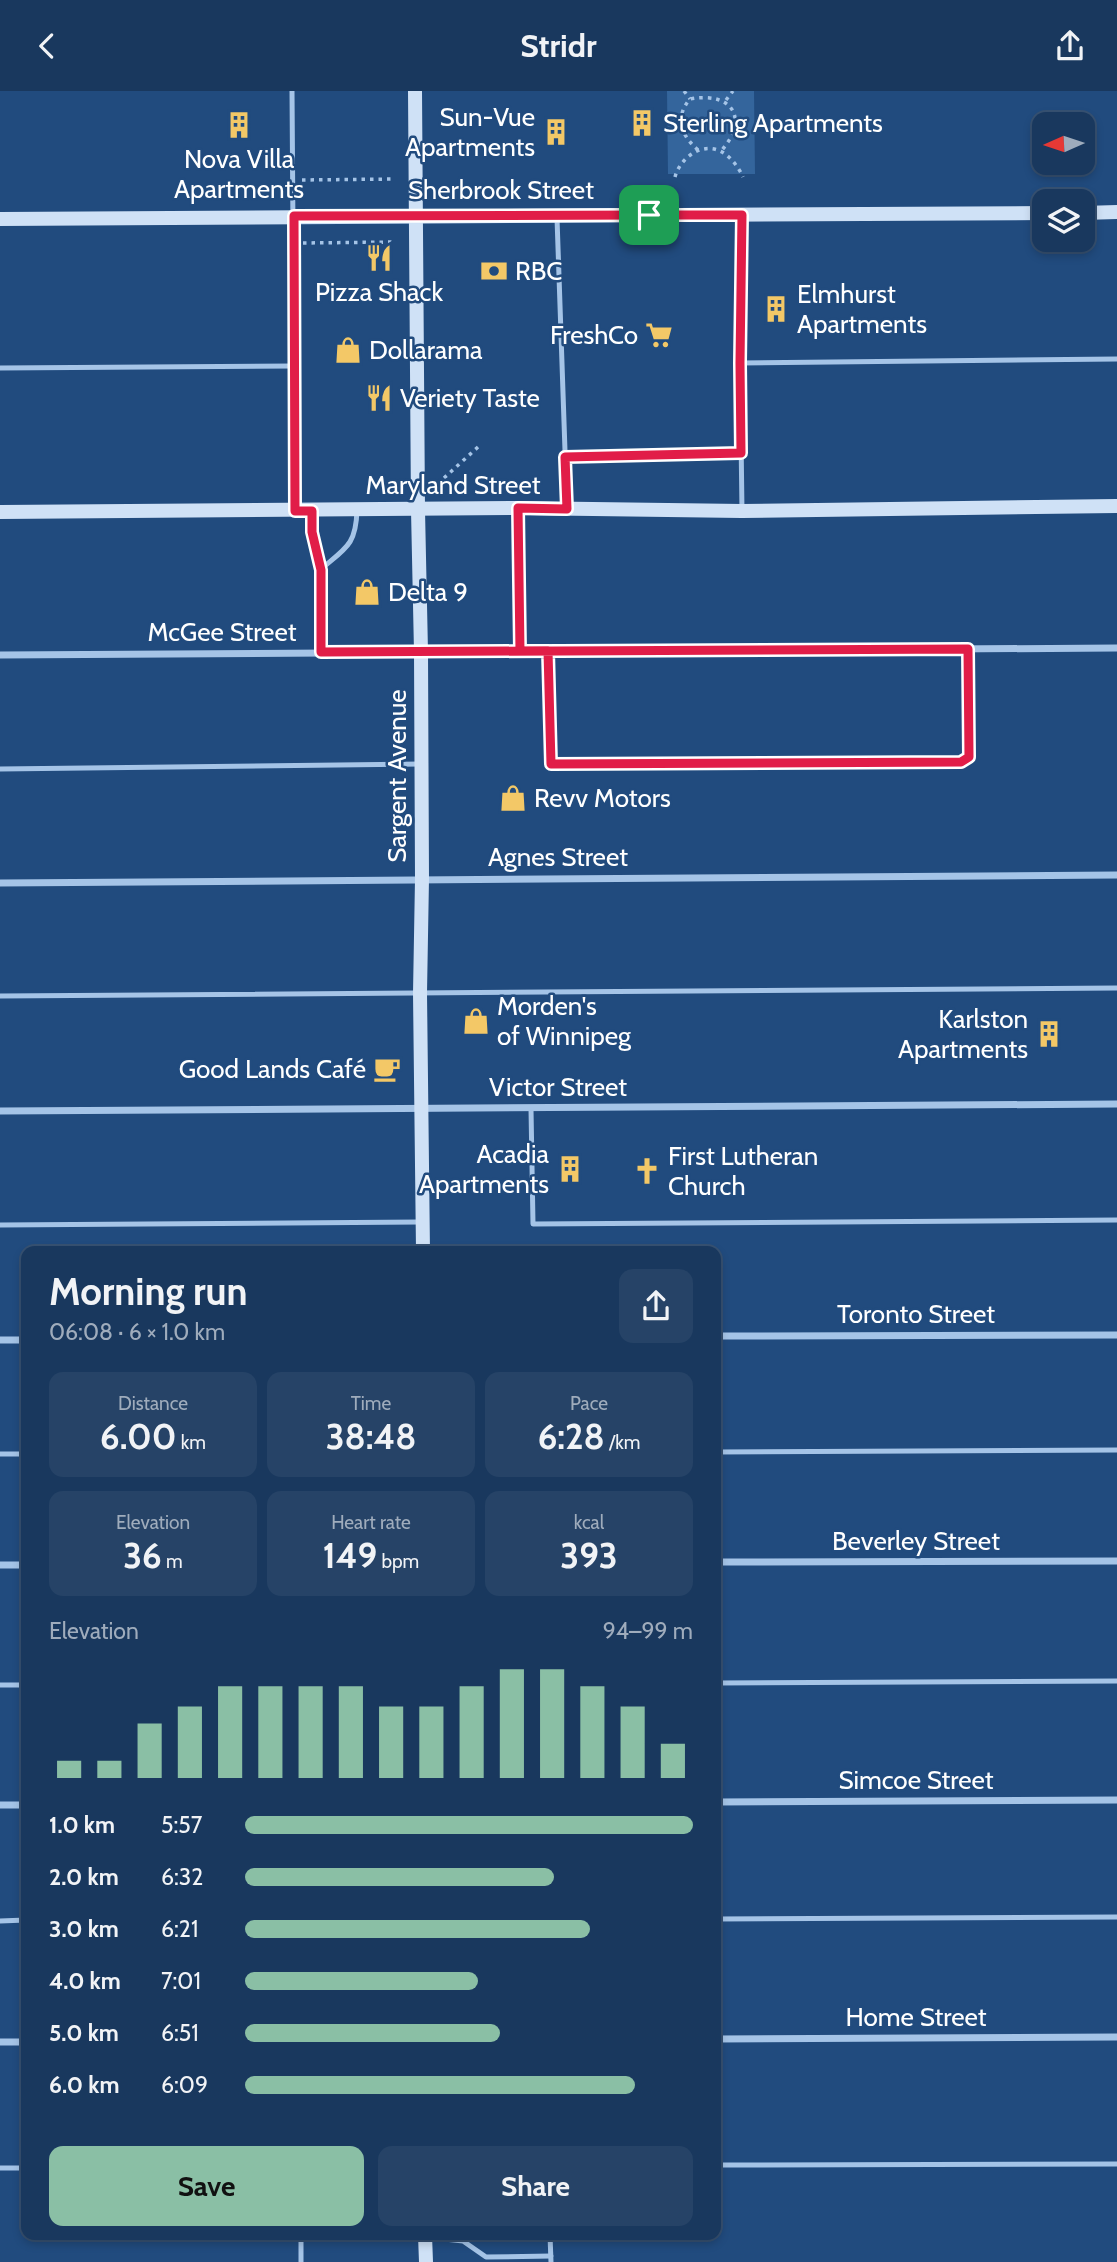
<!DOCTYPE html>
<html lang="en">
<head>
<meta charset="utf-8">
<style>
	body { margin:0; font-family:Cabin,sans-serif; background:#264367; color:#f1f3f6; height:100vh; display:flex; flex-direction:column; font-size:26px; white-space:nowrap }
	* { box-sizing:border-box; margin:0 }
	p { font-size:23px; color:#9facbc }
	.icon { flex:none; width:38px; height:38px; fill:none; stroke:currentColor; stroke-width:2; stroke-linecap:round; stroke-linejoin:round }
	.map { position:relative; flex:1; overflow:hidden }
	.panel { position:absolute; left:21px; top:1155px; width:700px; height:994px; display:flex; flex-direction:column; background:#19385e; border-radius:14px; box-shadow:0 4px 10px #0003,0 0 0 2px #375273 }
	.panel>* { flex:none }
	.needle { width:46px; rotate:267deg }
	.tools { position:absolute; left:1032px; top:21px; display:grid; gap:14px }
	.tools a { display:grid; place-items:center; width:63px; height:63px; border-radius:14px; background:#19385e; box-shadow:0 4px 10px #0003,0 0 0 2px #375273; font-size:35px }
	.pin { position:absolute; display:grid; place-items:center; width:60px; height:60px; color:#fff; margin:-30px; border-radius:14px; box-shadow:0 4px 10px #0006 }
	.round { display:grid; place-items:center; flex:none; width:74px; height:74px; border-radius:14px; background:#264367 }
	.summary { display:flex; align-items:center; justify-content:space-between; height:119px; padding:0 28px }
	h1 { font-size:38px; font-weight:700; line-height:52px }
	.metrics { display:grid; grid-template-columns:repeat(3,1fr); gap:10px; height:119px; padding:7px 28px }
	.metrics div { display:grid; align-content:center; border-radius:14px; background:#264367; text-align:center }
	.metrics b { font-size:35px; font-weight:700 }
	.metrics small { font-size:19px; font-weight:400 }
	.metrics p { font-size:19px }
	.chart { height:196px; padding:14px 28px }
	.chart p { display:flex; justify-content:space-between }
	.chart svg { width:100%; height:126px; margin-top:7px; stroke:#8abfa5; stroke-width:6 }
	.primary-button { display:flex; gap:14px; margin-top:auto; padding:14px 28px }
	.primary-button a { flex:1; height:80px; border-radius:14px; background:#8abfa5; color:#111; font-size:28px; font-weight:700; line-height:80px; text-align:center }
	.primary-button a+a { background:#264367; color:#f1f3f6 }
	ul { padding:0 28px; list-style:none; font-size:23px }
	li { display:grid; grid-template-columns:112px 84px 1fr; align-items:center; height:52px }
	li i { height:18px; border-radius:9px; background:#8abfa5 }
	header { display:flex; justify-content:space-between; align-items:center; height:91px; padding:0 28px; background:#19385e; font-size:32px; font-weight:700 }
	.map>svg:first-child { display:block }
	.green { fill:#34659c }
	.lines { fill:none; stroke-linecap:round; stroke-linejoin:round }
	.path { stroke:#a5c4e7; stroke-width:3.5; stroke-dasharray:3.5 5; stroke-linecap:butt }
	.service { stroke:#a5c4e7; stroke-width:5 }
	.minor { stroke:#a5c4e7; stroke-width:7 }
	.secondary { stroke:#cfe1f6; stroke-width:14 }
	.route-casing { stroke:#fff; stroke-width:14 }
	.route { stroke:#e11d48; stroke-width:9 }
	.labels { text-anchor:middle; stroke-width:5; stroke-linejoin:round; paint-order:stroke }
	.poi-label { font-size:26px; fill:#fff; stroke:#214b7e; text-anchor:start }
	.street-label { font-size:26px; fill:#fff; stroke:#214b7e }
</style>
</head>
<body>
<header><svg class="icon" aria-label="back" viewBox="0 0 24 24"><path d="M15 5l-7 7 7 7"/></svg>Stridr<svg class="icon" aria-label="share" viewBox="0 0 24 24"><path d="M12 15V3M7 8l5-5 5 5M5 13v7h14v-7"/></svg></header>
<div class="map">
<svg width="1117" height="2171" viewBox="0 0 1117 2171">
	<rect width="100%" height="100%" fill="#214b7e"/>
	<polygon class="green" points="667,0 754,0 755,83 668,83"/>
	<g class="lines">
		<g class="path">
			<polyline points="684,0 690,8"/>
			<polyline points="726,9 733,0"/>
			<path d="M698,59C681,44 674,27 690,8C734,0 749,29 721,60"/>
			<path d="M675,86C680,67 702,50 722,61C731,66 739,77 743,86"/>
			<polyline points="302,89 395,88"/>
			<polyline points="303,152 396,151"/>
			<polyline points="444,387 478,356"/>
		</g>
		<g class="service">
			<polyline points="292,0 295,417"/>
			<polyline points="742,125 740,272 742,420"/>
			<polyline points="557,127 567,418"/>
			<polyline points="740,272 1117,268"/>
			<polyline points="0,277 293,275"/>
			<polyline points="565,366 741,362"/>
			<polyline points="518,419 520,560"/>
			<polyline points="312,420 312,441 321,479 321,561"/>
			<path d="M321,478C346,457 356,454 357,419"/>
			<polyline points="548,560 551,672 961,671 969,666 968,558"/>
			<polyline points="0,678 421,673"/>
			<polyline points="0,905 1117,897"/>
			<polyline points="531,1018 533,1133 1117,1129"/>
			<polyline points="0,1134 420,1131"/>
			<polyline points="716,1361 1117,1359"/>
			<polyline points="0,1363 26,1363"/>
			<polyline points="716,1592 1117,1590"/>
			<polyline points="0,1594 26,1594"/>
			<polyline points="716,1828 1117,1826"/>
			<polyline points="0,1830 26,1829"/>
			<polyline points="716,2074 1117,2073"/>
			<polyline points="0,2077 26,2077"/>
			<polyline points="550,2144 551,2171"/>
			<polyline points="426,2146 463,2150 486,2166 551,2165"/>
			<polyline points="301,2171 301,2144"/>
		</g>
		<g class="minor">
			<polyline points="0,564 1117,557"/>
			<polyline points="0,792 1117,784"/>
			<polyline points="0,1020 1117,1013"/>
			<polyline points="716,1245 1117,1244"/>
			<polyline points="0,1249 26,1249"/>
			<polyline points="716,1471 1117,1470"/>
			<polyline points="0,1474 26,1474"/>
			<polyline points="716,1711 1117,1709"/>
			<polyline points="0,1714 26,1714"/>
			<polyline points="716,1948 1117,1946"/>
			<polyline points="0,1951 26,1951"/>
		</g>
		<g class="secondary">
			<polyline points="415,0 418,419 421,561 422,788 420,902 423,1160"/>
			<polyline points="1083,122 1117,121"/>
			<polyline points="0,128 1045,122"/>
			<polyline points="0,421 518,417 742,420 1117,415"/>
			<polyline points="425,2144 426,2171"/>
		</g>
	</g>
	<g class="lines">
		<defs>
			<polyline id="route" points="649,124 294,125 295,420 312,420 312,441 321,479 321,561 968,558 969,666 961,671 551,673 548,560 520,560 518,417 567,418 565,366 741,362 740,272 742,124 649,124"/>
		</defs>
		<use href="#route" class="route-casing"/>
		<use href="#route" class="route"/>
	</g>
	<defs>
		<symbol id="building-bare" viewBox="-9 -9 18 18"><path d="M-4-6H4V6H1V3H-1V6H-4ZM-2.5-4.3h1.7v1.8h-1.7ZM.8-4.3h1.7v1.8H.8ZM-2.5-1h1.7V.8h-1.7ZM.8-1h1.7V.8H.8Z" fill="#f3c867" stroke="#214b7e" stroke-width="2.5" paint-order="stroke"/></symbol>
		<symbol id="restaurant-bare" viewBox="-9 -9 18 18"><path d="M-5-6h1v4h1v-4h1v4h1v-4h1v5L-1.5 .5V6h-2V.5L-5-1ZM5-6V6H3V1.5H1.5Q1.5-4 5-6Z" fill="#f3c867" stroke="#214b7e" stroke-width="2.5" paint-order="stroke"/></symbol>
		<symbol id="bank-bare" viewBox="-9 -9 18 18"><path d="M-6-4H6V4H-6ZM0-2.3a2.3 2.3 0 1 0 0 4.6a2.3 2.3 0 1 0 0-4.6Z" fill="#f3c867" stroke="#214b7e" stroke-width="2.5" paint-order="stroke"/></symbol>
		<symbol id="supermarket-bare" viewBox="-9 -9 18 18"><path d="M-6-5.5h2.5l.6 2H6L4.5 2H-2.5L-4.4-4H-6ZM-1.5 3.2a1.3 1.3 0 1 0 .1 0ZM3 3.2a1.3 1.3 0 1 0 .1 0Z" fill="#f3c867" stroke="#214b7e" stroke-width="2.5" paint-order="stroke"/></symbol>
		<symbol id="shop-bare" viewBox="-9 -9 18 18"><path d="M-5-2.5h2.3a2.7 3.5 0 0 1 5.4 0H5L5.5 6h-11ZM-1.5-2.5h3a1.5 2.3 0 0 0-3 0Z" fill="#f3c867" stroke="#214b7e" stroke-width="2.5" paint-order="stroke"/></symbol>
		<symbol id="cafe-bare" viewBox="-9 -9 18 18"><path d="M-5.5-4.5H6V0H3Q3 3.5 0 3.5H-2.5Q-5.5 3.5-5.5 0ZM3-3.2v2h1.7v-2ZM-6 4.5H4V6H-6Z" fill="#f3c867" stroke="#214b7e" stroke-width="2.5" paint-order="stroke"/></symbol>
		<symbol id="church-bare" viewBox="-9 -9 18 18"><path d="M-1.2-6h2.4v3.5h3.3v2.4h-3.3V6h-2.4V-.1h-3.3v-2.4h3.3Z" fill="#f3c867" stroke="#214b7e" stroke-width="2.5" paint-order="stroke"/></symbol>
	</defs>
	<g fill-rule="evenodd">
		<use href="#building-bare" x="623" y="13" width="38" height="38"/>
		<use href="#building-bare" x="220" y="15" width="38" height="38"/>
		<use href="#building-bare" x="537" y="22" width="38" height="38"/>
		<use href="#restaurant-bare" x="360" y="148" width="38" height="38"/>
		<use href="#bank-bare" x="475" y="161" width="38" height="38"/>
		<use href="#building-bare" x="757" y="199" width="38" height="38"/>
		<use href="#supermarket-bare" x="640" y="225" width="38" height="38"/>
		<use href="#shop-bare" x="329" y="240" width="38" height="38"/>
		<use href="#restaurant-bare" x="360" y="288" width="38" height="38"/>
		<use href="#shop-bare" x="348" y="482" width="38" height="38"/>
		<use href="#shop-bare" x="494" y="688" width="38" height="38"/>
		<use href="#shop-bare" x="457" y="911" width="38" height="38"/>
		<use href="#building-bare" x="1030" y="924" width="38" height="38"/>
		<use href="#cafe-bare" x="368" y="959" width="38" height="38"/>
		<use href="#building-bare" x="551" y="1059" width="38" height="38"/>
		<use href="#church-bare" x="628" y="1061" width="38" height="38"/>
	</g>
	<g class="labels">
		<g class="poi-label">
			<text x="535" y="35" text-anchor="end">Sun-Vue<tspan x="535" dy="30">Apartments</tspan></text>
			<text x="663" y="41">Sterling Apartments</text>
			<text x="239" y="77" text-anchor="middle">Nova Villa<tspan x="239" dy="30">Apartments</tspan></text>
			<text x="515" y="189">RBC</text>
			<text x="379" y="210" text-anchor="middle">Pizza Shack</text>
			<text x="797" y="212">Elmhurst<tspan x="797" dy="30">Apartments</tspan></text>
			<text x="638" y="253" text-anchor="end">FreshCo</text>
			<text x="369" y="268">Dollarama</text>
			<text x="400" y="316">Veriety Taste</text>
			<text x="388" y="510">Delta 9</text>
			<text x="534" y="716">Revv Motors</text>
			<text x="497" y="924">Morden's<tspan x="497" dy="30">of Winnipeg</tspan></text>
			<text x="1028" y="937" text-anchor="end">Karlston<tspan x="1028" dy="30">Apartments</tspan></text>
			<text x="366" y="987" text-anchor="end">Good Lands Café</text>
			<text x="549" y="1072" text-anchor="end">Acadia<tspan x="549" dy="30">Apartments</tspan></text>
			<text x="668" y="1074">First Lutheran<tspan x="668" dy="30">Church</tspan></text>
		</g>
		<g class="street-label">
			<text x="501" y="108">Sherbrook Street</text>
			<text x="453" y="403">Maryland Street</text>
			<text x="222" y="550">McGee Street</text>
			<text transform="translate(397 685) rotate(-90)" y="9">Sargent Avenue</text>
			<text x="558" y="775">Agnes Street</text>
			<text x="558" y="1005">Victor Street</text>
			<text x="916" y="1232">Toronto Street</text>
			<text x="916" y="1459">Beverley Street</text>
			<text x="916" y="1698">Simcoe Street</text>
			<text x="916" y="1935">Home Street</text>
		</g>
	</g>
</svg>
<div class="tools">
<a><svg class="needle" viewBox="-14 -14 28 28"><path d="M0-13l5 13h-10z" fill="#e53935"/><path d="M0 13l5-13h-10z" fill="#9facbc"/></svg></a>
<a><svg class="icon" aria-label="layers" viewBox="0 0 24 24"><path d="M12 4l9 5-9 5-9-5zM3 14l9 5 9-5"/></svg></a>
</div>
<div class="pin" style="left:649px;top:124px;background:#1e9e55"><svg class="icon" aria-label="arrive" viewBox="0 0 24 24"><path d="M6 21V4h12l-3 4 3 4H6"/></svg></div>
<section class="panel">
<div class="summary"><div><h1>Morning run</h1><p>06:08 · 6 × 1.0 km</p></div><a class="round"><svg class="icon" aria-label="share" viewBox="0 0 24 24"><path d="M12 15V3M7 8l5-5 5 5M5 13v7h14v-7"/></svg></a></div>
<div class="metrics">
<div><p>Distance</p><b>6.00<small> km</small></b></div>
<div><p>Time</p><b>38:48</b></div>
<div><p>Pace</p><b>6:28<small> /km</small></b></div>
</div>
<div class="metrics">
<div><p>Elevation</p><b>36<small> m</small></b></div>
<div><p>Heart rate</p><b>149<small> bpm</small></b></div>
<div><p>kcal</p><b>393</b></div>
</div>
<div class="chart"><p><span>Elevation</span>94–99 m</p>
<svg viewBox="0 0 160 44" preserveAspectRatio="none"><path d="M5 44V38M15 44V38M25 44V25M35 44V19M45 44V12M55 44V12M65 44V12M75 44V12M85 44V19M95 44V19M105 44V12M115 44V6M125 44V6M135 44V12M145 44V19M155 44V32"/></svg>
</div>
<ul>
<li><b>1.0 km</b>5:57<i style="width:100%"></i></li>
<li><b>2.0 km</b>6:32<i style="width:69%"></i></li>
<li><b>3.0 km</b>6:21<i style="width:77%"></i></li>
<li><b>4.0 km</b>7:01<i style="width:52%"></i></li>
<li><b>5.0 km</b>6:51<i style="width:57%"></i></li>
<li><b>6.0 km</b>6:09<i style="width:87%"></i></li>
</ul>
<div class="primary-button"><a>Save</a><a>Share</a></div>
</section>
</div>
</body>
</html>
